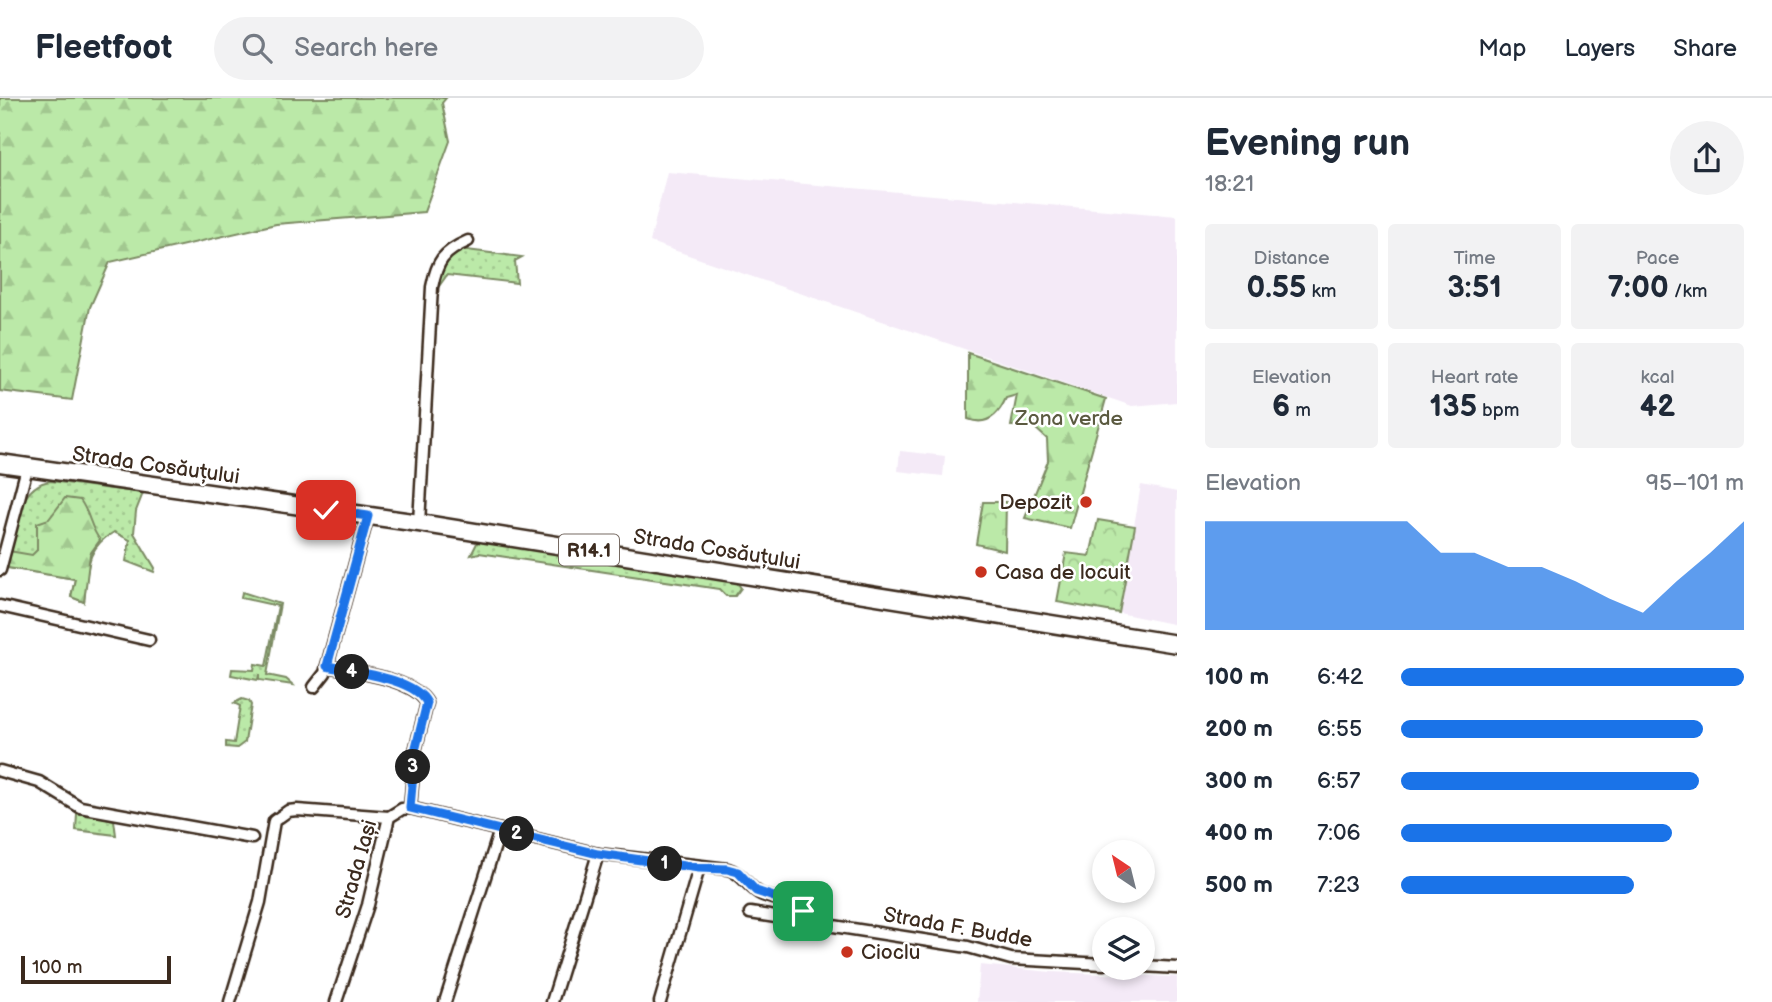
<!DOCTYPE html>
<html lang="en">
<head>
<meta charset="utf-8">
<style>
	body { margin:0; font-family:"Balsamiq Sans",sans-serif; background:#f2f2f3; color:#1f2937; height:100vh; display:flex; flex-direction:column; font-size:26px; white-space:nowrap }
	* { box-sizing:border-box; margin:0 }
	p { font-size:23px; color:#747a83 }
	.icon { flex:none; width:38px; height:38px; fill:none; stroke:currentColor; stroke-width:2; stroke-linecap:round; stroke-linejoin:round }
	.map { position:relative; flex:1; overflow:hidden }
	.panel { display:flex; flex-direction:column; background:#fff; width:595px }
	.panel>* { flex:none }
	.needle { width:46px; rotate:325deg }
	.controls { position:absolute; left:1092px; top:742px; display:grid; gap:14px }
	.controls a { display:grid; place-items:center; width:63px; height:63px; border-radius:50%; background:#fff; box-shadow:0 4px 10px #0003; font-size:35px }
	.scale { position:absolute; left:21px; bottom:18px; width:150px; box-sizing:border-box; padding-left:7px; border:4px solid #3b2a1e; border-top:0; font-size:19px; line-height:24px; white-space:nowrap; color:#3b2a1e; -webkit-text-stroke:5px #fff; paint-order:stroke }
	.pin { position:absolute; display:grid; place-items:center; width:60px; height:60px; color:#fff; margin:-30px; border-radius:14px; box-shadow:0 4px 10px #0006 }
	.km { position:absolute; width:35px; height:35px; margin:-18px; border-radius:50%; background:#222; color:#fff; font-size:19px; line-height:35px; text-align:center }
	.round { display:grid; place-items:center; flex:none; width:74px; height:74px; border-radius:37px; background:#f2f2f3 }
	.headline { display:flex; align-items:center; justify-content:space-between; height:119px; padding:0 28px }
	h1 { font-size:38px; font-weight:700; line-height:52px }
	.stats { display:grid; grid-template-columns:repeat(3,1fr); gap:10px; height:119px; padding:7px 28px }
	.stats div { display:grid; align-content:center; border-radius:7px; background:#f2f2f3; text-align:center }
	.stats b { font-size:30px; font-weight:700 }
	.stats small { font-size:19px; font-weight:400 }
	.stats p { font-size:19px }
	.chart { height:196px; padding:14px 28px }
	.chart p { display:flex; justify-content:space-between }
	.chart svg { width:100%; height:126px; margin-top:7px; fill:#1a73e8; opacity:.7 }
	ul { padding:0 28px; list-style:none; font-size:23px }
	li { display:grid; grid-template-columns:112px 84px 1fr; align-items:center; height:52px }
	li i { height:18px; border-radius:9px; background:#1a73e8 }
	header { display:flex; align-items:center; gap:42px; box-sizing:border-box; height:98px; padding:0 35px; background:#fff; border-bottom:2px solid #e0e1e3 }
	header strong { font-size:33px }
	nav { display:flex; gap:38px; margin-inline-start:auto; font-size:24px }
	.search { width:490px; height:63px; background:#f2f2f3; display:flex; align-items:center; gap:18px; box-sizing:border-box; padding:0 24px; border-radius:38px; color:#747a83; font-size:26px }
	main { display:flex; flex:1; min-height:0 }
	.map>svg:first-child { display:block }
	.built { fill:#f4eaf7 }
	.grass { fill:url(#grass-dots); stroke:#7b8a63; stroke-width:2 }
	.forest { fill:url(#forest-firs); stroke:#7b8a63; stroke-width:2 }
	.park { fill:url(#park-crowns); stroke:#7b8a63; stroke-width:2 }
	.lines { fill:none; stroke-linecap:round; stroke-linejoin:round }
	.street-casing { stroke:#3b2a1e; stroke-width:15 }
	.primary-casing { stroke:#3b2a1e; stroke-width:21 }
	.street { stroke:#fff; stroke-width:10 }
	.primary { stroke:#fff; stroke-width:16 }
	.route-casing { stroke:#fff; stroke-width:14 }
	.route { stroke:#1a73e8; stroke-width:9 }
	.poi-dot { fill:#c8321e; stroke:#fff; stroke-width:2.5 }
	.labels { text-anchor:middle; stroke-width:5; stroke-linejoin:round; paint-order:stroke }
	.shield { fill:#fff; stroke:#766a62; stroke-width:2 }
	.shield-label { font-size:19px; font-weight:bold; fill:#3b2a1e }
	.park-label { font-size:21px; fill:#5b5a40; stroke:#fff }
	.street-label { font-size:21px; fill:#3b2a1e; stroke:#fff }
	.poi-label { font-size:21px; fill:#3b2a1e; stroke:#fff; text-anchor:start }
</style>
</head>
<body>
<header>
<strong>Fleetfoot</strong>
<div class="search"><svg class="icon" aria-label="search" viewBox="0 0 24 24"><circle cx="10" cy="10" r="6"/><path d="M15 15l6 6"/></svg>Search here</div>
<nav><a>Map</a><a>Layers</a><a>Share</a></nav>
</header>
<main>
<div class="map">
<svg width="1177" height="904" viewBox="0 0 1177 904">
	<defs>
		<pattern id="grass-dots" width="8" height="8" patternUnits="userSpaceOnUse" patternTransform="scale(1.75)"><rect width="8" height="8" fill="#bbe9a8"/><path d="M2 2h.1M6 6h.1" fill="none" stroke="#a2c890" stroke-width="1.8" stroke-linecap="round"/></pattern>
		<pattern id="forest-firs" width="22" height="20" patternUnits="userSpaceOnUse" patternTransform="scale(1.75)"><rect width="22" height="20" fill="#bbe9a8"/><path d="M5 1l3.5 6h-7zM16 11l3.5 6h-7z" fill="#a2c890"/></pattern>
		<pattern id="park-crowns" width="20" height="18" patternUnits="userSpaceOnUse" patternTransform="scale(1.75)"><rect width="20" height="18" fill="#bbe9a8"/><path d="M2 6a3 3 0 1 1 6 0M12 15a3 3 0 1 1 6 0" fill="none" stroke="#a2c890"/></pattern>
	</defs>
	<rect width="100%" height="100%" fill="#fff"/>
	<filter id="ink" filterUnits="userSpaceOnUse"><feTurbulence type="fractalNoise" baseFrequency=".0143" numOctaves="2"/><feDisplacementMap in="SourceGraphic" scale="14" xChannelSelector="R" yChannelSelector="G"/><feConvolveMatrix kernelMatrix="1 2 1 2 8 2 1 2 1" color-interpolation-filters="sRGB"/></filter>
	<g filter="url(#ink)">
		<g class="built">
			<polygon points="667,74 1177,118 1177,304 1132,308 650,144"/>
			<polygon points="900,353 945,358 943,378 898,373"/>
			<polygon points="1141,387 1177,394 1177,527 1119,515"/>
			<polygon points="980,867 1051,874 1177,879 1177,904 977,904"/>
		</g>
		<g class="grass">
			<polygon points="459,151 522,159 515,163 517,185 447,177 437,191 440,168"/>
			<path d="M51,383L143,395L136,413L134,435L155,470L154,474L126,463L130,442L114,434C84,451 88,473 84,504L71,499L75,481L8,470L6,463C13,437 17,386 51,383Z"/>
			<polygon points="478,443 736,483 741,490 735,498 726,498 719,491 479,455 471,457"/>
			<polygon points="242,494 280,506 267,577 286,581 293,587 259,582 259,576 258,582 231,577 232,571 254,572 255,566 266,568 278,508 241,500"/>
			<polygon points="242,601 249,603 251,607 245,644 237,650 226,649 226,644 234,645 240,608 234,605"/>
			<polygon points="81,714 114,722 116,737 76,732 77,716"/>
		</g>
		<g class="forest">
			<polygon points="0,0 446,0 442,5 450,43 424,114 276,126 110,164 90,209 72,302 0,293"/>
			<path d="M968,255L1106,301L1070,430L1025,420L1048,363L1047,341L1033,328H1011L1017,297L1006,300C999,316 988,329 968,321Z"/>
			<path d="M65,400L80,402C90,415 90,430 100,442L90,456L84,504L71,499L75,481L8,470L9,453L32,457L37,452V425L49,421Z"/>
		</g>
		<g class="park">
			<polygon points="983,404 1006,404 1005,453 976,446"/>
			<polygon points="1098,422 1135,428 1119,515 1057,504 1066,455 1090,458"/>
		</g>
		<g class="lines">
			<defs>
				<g id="street">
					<path d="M419,425L432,189C437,163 443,154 468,143"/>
					<polyline points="0,472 27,370"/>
					<polyline points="0,508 149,542"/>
					<path d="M327,568C354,574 414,580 427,605L415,653L410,710L402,711L389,719L368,807L336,904"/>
					<polyline points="314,589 325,575 368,418"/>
					<polyline points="0,673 39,684 80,709 252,740"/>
					<path d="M410,710L598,756L728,771C742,775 746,787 759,795C771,802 785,800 797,808C802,812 804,816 806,822"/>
					<polyline points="750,815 968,849 1011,861 1104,866"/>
					<polyline points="1143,868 1177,870"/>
					<polyline points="230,904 260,804 274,723 288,713 297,712 389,719"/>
					<polyline points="445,904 500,732"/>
					<polyline points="552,904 598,756"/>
					<polyline points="660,904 699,770"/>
				</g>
				<polyline id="primary" points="0,365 419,425 1177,546"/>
			</defs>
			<use href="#street" class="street-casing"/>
			<use href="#primary" class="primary-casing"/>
			<use href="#street" class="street"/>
			<use href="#primary" class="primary"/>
		</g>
	</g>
	<g class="lines" filter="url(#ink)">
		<defs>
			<path id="route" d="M326,412L368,418L327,568C354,574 415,580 427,605L415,653L410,710L598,756L699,770L727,771L738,774L756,793L795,806L803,813"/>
		</defs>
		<use href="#route" class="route-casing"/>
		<use href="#route" class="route"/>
	</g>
	<g class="poi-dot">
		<circle cx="1086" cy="404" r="7"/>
		<circle cx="981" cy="474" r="7"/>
		<circle cx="847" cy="854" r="7"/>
	</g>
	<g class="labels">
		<rect class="shield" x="559" y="436.5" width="60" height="31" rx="5"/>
		<g class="shield-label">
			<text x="589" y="459">R14.1</text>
		</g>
		<g class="park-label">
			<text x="1069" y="327">Zona verde</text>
		</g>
		<g class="street-label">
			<text transform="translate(156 367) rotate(8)" y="7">Strada Cosăuțului</text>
			<text transform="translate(717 451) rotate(9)" y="7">Strada Cosăuțului</text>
			<text transform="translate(356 771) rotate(-74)" y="7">Strada Iași</text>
			<text transform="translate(958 829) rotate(10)" y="7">Strada F. Budde</text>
		</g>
		<g class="poi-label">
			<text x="1072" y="411" text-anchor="end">Depozit</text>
			<text x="995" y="481">Casa de locuit</text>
			<text x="861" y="861">Cioclu</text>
		</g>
	</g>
</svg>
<div class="controls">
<a><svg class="needle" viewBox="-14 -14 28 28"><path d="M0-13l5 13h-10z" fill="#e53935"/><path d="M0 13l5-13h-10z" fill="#747a83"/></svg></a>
<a><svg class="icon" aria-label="layers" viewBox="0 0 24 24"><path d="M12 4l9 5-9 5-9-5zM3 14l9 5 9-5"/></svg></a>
</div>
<div class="scale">100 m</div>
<div class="pin" style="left:803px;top:813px;background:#1e9e55"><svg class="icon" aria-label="arrive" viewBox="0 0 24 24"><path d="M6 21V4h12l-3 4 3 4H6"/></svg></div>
<div class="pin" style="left:326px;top:412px;background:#d93025"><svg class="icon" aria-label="check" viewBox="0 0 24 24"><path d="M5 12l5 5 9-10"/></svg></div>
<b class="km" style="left:665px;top:766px">1</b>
<b class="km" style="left:517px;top:736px">2</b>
<b class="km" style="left:413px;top:669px">3</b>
<b class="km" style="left:352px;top:574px">4</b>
</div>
<section class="panel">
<div class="headline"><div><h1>Evening run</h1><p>18:21</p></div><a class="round"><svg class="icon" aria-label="share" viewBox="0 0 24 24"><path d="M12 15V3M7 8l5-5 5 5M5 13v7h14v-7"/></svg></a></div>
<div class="stats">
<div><p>Distance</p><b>0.55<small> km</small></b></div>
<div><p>Time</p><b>3:51</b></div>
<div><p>Pace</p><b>7:00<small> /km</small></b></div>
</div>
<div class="stats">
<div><p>Elevation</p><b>6<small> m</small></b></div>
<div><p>Heart rate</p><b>135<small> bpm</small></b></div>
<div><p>kcal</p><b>42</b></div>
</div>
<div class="chart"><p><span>Elevation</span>95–101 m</p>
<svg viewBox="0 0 160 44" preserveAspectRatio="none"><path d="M0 44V6L10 6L20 6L30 6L40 6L50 6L60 6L70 17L80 17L90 22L100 22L110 27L120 33L130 38L140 27L150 17L160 6V44z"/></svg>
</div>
<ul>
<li><b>100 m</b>6:42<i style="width:100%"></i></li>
<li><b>200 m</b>6:55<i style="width:88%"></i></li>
<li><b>300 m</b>6:57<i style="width:87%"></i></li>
<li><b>400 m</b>7:06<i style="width:79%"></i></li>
<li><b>500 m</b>7:23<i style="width:68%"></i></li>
</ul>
</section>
</main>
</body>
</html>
